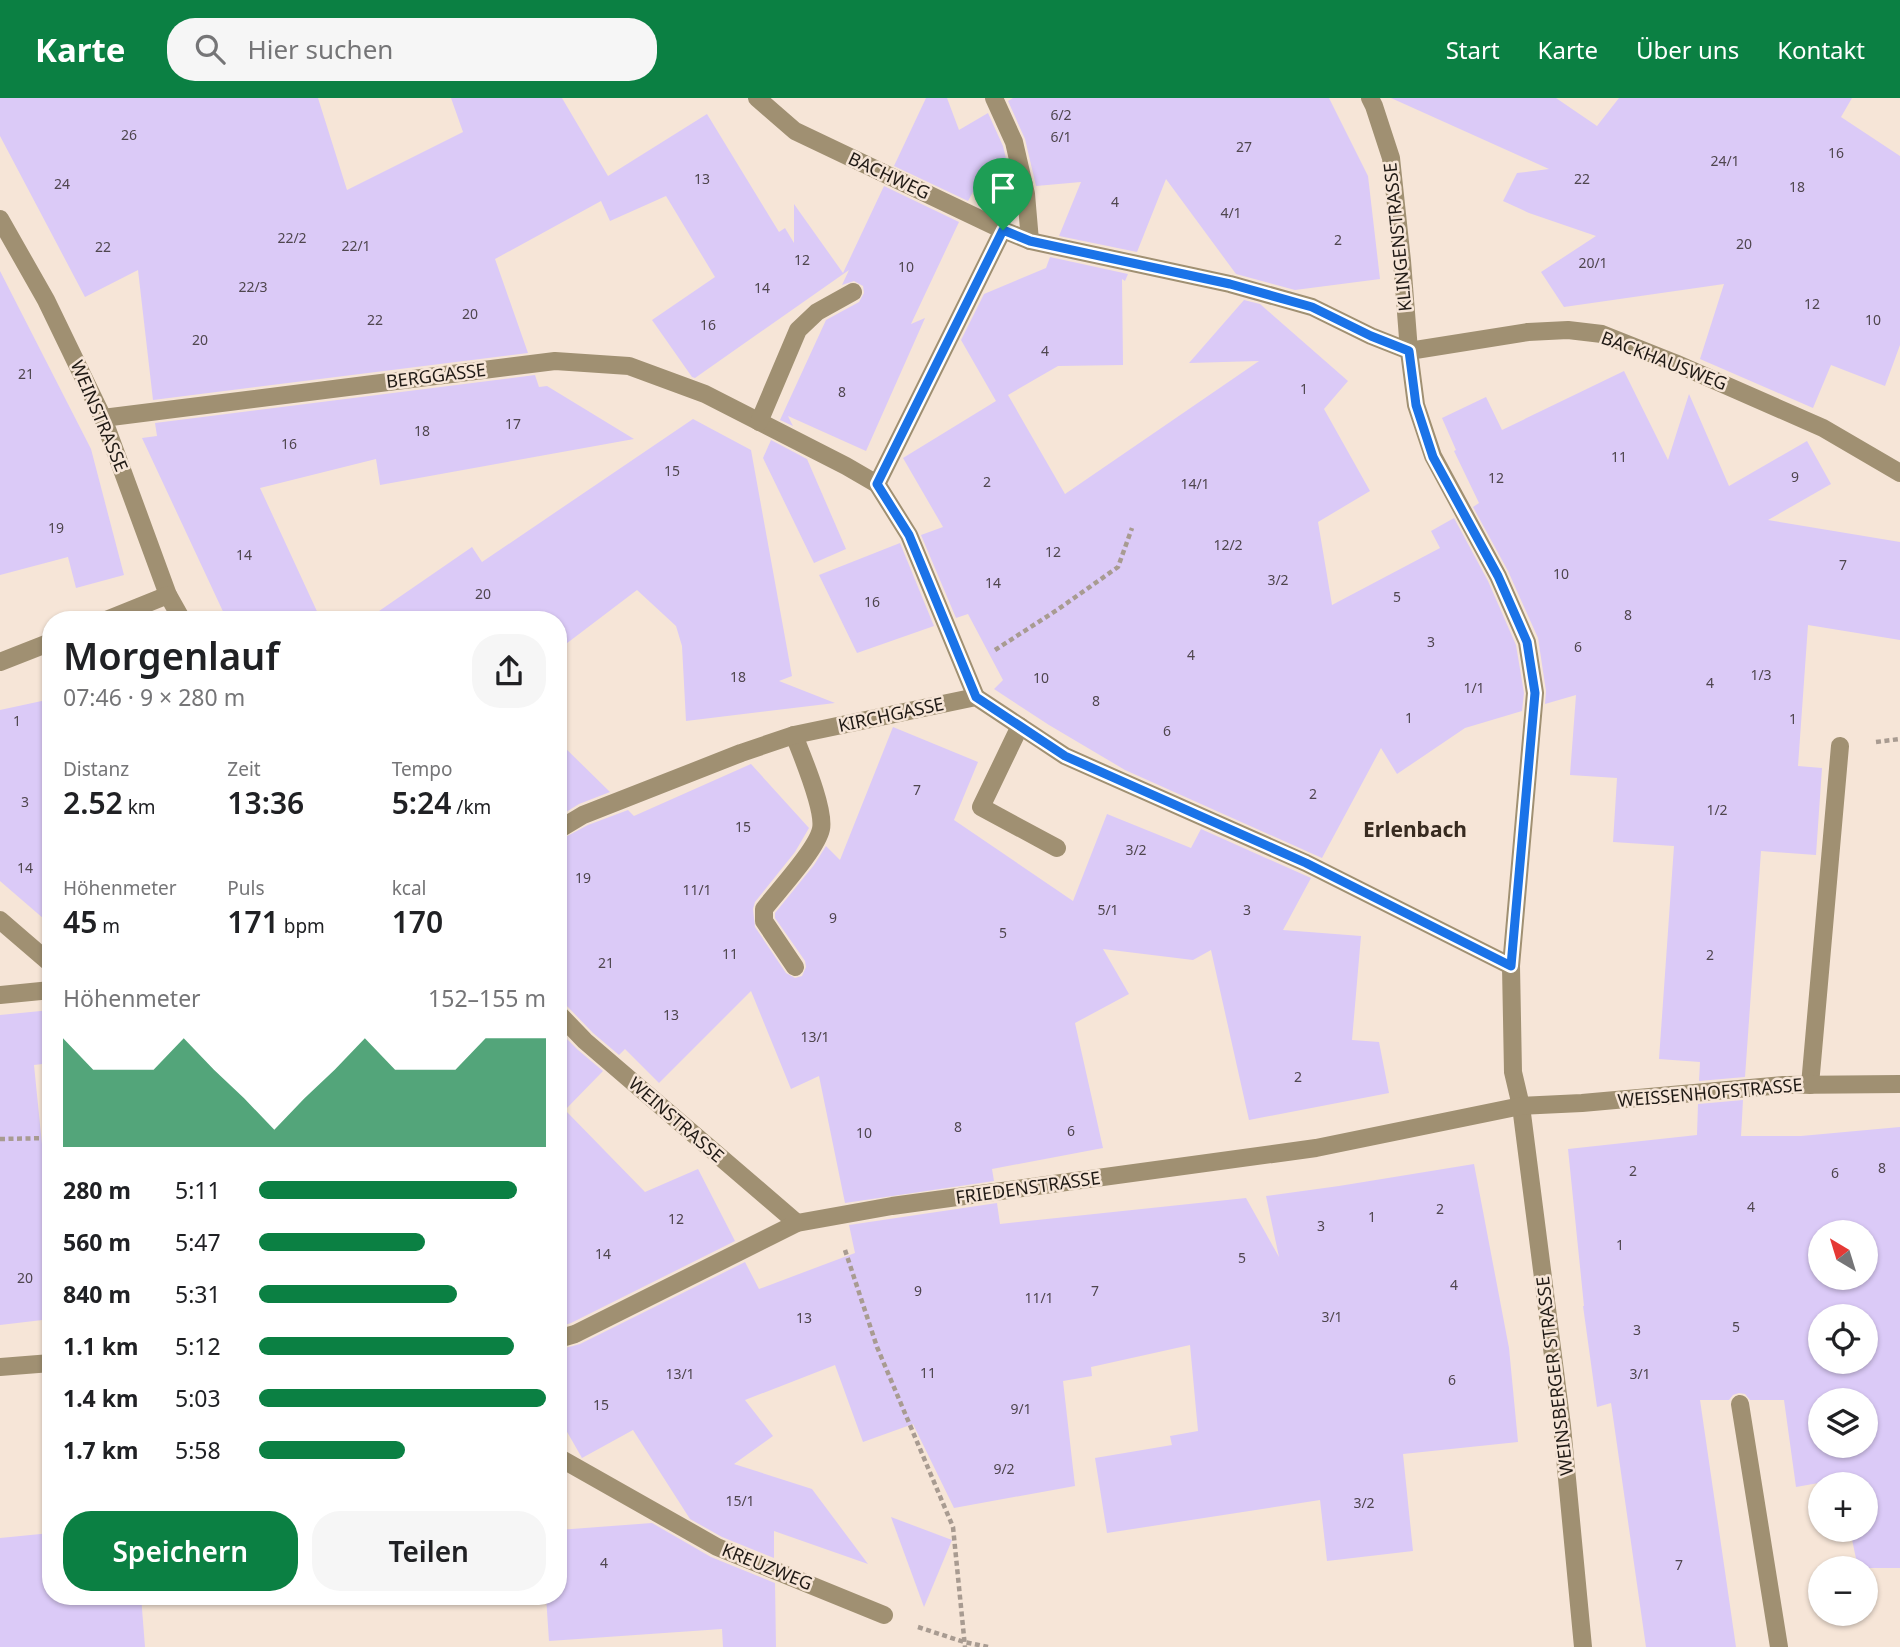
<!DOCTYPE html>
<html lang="de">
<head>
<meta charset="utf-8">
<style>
	body { margin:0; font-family:"Noto Sans",sans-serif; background:#f6f6f6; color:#202124; height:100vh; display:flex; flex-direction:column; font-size:26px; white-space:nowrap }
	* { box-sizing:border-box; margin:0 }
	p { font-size:23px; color:#757577 }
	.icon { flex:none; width:38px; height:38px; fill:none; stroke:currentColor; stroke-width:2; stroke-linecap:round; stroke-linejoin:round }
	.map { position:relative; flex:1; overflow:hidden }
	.details { position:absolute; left:42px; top:513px; width:525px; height:994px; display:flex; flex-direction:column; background:#fff; border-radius:28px; box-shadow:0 2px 5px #0004 }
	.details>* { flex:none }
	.needle { width:46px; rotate:322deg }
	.controls { position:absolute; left:1808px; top:1122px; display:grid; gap:14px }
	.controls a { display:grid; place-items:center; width:70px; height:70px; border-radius:50%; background:#fff; box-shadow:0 2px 5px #0004; font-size:35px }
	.pin { position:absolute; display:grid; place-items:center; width:60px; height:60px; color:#fff; margin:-72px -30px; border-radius:50% 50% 50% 0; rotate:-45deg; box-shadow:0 0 7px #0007 }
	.pin .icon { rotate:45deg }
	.round { display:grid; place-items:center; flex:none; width:74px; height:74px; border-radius:28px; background:#f6f6f6 }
	.headline { display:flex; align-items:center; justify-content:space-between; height:119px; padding:0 21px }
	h1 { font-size:38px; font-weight:600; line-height:52px }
	.stats { display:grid; grid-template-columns:repeat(3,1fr); gap:10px; height:119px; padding:7px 21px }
	.stats div { display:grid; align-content:center }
	.stats b { font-size:30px; font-weight:600 }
	.stats small { font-size:19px; font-weight:400 }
	.stats p { font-size:19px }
	.chart { height:196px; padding:14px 21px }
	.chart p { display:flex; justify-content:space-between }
	.chart svg { width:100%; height:126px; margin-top:7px; fill:#0b8043; opacity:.7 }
	.action { display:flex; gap:14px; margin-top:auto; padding:14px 21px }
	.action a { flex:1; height:80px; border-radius:28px; background:#0b8043; color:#fff; font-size:28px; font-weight:600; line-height:80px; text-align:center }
	.action a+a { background:#f6f6f6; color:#202124 }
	ul { padding:0 21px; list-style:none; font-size:23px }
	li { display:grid; grid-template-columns:112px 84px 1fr; align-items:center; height:52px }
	li i { height:18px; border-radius:9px; background:#0b8043 }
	header { display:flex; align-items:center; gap:42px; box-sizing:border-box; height:98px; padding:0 35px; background:#0b8043; color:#fff }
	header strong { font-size:33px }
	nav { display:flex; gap:38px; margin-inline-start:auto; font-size:24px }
	.search { width:490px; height:63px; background:#f6f6f6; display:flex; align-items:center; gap:18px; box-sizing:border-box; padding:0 24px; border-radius:28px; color:#757577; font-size:26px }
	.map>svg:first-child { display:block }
	.building { fill:#dbcaf7; fill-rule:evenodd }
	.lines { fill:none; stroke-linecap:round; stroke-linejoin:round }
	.path { stroke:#a89b91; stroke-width:4.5; stroke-dasharray:5 3.5; stroke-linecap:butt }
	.minor { stroke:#a09072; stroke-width:18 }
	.route-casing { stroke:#fff; stroke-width:14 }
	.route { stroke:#1a73e8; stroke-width:9 }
	.labels { text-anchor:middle; stroke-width:5; stroke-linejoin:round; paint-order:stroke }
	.number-label { font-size:14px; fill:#4f464e }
	.street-label { font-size:18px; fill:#201a15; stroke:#f6e5d7 }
	.quarter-label { font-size:21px; font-weight:bold; fill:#382b20; stroke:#f6e5d7 }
</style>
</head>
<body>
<header>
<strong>Karte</strong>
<div class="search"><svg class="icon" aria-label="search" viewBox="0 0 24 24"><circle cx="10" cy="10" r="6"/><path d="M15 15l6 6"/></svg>Hier suchen</div>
<nav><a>Start</a><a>Karte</a><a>Über uns</a><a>Kontakt</a></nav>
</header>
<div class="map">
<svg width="1900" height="1549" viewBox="0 0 1900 1549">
	<rect width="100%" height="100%" fill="#f6e5d7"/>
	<g class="building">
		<polygon points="0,0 318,0 347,92 463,34 451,0 562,0 608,78 707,16 779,134 785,130 794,145 794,106 843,175 884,88 959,124 911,226 925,220 866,353 788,318 793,328 780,322 826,222 859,204 864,195 863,188 854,183 842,187 849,172 695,280 692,279 652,222 715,179 666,98 610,123 601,103 495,161 528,255 153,302 138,172 85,199 0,38"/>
		<polygon points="926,0 947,0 959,32 988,15 1003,48 1013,90 973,94 968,103 894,68"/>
		<polygon points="1013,0 1329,0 1368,78 1380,181 1295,192 1236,176 1166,81 1137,154 1059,138 1081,84 1036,88 1025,41 1008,3"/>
		<polygon points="1391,0 1556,0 1597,28 1619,0 1852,0 1841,19 1900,58 1900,247 1885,288 1831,267 1813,310 1700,261 1724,186 1564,209 1541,174 1596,138 1529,115 1503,103 1517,75 1549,71"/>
		<polygon points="1050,159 1128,176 1125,183 1122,181 1123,267 1058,268 1008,297 1065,396 1259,263 1189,265 1244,202 1260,206 1348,283 1324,311 1370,393 1318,424 1332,507 1440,450 1431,433 1454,420 1488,483 1516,547 1524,595 1522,613 1465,630 1397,676 1381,650 1322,760 1125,672 1049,627 994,591 1003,582 968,516 956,520 921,437 943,429 903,360 996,303 961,242 984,196 1046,170"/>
		<polygon points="0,173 91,351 124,477 76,490 68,459 0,477"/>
		<polygon points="1624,273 1668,362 1689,296 1729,388 1807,343 1831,386 1768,422 1900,444 1900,542 1808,527 1798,668 1822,670 1816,757 1761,753 1745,979 1699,983 1700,964 1659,961 1674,748 1613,744 1617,680 1570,677 1576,597 1545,606 1546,593 1538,540 1508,473 1473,409 1479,405 1454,353 1456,352 1442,320 1486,299 1502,332"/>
		<polygon points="535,277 539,289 547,288 634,341 380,387 376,361 260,390 321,522 227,522 142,340 157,338 155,325"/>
		<polygon points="693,321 751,352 792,578 779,583 835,605 686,623 682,548 676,528 637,492 558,552 558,522 366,522 472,449 482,464"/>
		<polygon points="771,342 807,361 846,451 814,465 763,360"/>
		<polygon points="900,445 934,528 857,555 819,477"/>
		<polygon points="51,601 51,827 0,783 0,612"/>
		<polygon points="893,629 978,664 954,722 1073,803 1107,716 1191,750 1201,731 1311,780 1283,832 1361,838 1352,942 1379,944 1389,995 1249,1022 1211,852 1193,862 1103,851 1129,896 1075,925 1103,1050 992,1071 994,1083 845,1105 819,978 791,991 751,893 659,985 625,951 619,957 593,935 566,907 558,904 558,743 588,727 628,712 634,718 751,666 809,730 795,754 755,804 753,811 755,829 786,875 795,880 802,878 806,869 805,863 775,820 775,815 814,767 826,748 840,762"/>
		<polygon points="558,643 610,694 579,706 558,719"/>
		<polygon points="51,912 51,965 34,967 51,1136 51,1221 0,1227 0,917"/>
		<polygon points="558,932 578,952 603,973 565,1012 645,1094 698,1071 735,1143 571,1225 558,1229"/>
		<path d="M1743,1002L1741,1038H1801L1900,1029V1470H1858L1850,1432H1866V1386H1842L1841,1381L1796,1389L1784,1302H1750L1745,1296L1739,1295L1733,1297L1729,1302H1700L1736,1549H1646L1611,1305L1597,1309L1583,1208H1584L1568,1051L1697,1037L1698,1006ZM1820,1134H1866V1180H1820ZM1820,1218H1866V1264H1820ZM1820,1302H1866V1348H1820Z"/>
		<polygon points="1474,1066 1509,1250 1518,1344 1403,1356 1413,1453 1327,1463 1320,1402 1107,1435 1095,1360 1172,1347 1170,1338 1198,1333 1190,1247 1091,1269 1092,1278 1063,1283 1075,1388 954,1410 913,1326 863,1344 835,1267 745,1302 773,1338 734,1366 812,1391 868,1466 774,1433 774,1460 722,1439 690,1421 633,1332 582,1360 558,1318 558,1252 580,1246 745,1164 759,1191 855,1155 849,1127 997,1105 1000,1126 1246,1100 1279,1159 1266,1098 1339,1088"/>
		<polygon points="891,1419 952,1442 924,1509"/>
		<polygon points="652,1425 711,1459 775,1485 776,1549 723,1549 722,1531 549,1543 546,1498 558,1498 558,1432"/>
		<polygon points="51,1435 51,1498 141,1498 145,1549 0,1549 0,1440"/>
	</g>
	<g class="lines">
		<g class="path">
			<polyline points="995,552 1057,512 1118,469 1132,430"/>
			<polyline points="1876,644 1900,641"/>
			<polyline points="0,1041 51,1040"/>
			<polyline points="845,1152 877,1249 953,1429 965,1549"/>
			<polyline points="918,1529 964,1544 988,1549"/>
		</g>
		<g class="minor">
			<polyline points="757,0 795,33 1003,132 1030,143 1230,186 1312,209 1371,238 1409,253 1528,234 1568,232 1602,236 1675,265 1823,330 1900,375"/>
			<polyline points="994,0 1014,44 1026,96 1030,143"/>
			<polyline points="1370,0 1374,8 1391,60 1402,163 1409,253 1416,307 1433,358 1498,478 1527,544 1535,595 1511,868 1513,974 1521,1008 1562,1328 1583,1549"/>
			<polyline points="0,121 46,202 103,320 168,497 182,522"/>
			<polyline points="103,320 555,263 629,268 705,296 846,368 877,386 909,437 976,599"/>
			<polyline points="759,324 798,232 817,214 853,194"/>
			<polyline points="877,386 1003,132"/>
			<polyline points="106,522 168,497"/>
			<polyline points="0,564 51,544"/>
			<polyline points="1020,628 981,709 1057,750"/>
			<path d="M794,637C802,658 825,711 821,731C817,751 777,794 764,811V823L795,869"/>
			<polyline points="558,732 583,717 741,655 794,637 976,599 1065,658 1306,765 1511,868"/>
			<polyline points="0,822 51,866"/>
			<polyline points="0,897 51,892"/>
			<polyline points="558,915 585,943 797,1125"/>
			<polyline points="1810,987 1840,648"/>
			<polyline points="558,1241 575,1236 797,1125 892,1108 1316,1050 1521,1008 1582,1005 1783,987 1900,986"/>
			<polyline points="0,1269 51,1265"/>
			<polyline points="1740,1306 1779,1549"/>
			<polyline points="558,1359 717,1449 884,1517"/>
		</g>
	</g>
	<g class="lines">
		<defs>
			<polygon id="route" points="1003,132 1030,143 1230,186 1312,209 1371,238 1409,253 1416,307 1433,359 1498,478 1527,544 1535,595 1511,868 1306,765 1065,658 976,599 909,437 877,386"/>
		</defs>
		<use href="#route" class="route-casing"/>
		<use href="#route" class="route"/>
	</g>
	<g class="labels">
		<g class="number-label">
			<text x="1061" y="22">6/2</text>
			<text x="129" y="42">26</text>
			<text x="1061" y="44">6/1</text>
			<text x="1244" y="54">27</text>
			<text x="1836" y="60">16</text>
			<text x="1725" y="68">24/1</text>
			<text x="702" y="86">13</text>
			<text x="1582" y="86">22</text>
			<text x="62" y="91">24</text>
			<text x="1797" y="94">18</text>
			<text x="1115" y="109">4</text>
			<text x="1231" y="120">4/1</text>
			<text x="292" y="145">22/2</text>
			<text x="1338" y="147">2</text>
			<text x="1744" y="151">20</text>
			<text x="356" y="153">22/1</text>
			<text x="103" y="154">22</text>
			<text x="802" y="167">12</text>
			<text x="1593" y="170">20/1</text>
			<text x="906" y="174">10</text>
			<text x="253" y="194">22/3</text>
			<text x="762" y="195">14</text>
			<text x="1812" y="211">12</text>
			<text x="470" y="221">20</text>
			<text x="375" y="227">22</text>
			<text x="1873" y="227">10</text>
			<text x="708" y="232">16</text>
			<text x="200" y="247">20</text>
			<text x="1045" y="258">4</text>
			<text x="26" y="281">21</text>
			<text x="1304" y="296">1</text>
			<text x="842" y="299">8</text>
			<text x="513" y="331">17</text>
			<text x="422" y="338">18</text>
			<text x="289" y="351">16</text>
			<text x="1619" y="364">11</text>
			<text x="672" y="378">15</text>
			<text x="1795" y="384">9</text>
			<text x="1496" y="385">12</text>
			<text x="987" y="389">2</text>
			<text x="1195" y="391">14/1</text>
			<text x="56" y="435">19</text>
			<text x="1228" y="452">12/2</text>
			<text x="1053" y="459">12</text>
			<text x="244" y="462">14</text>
			<text x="1843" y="472">7</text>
			<text x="1561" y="481">10</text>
			<text x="1278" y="487">3/2</text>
			<text x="993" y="490">14</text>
			<text x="483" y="501">20</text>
			<text x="1397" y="504">5</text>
			<text x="872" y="509">16</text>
			<text x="1628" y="522">8</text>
			<text x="1431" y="549">3</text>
			<text x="1578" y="554">6</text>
			<text x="1191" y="562">4</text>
			<text x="1761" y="582">1/3</text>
			<text x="738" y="584">18</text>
			<text x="1041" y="585">10</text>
			<text x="1710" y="590">4</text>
			<text x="1474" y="595">1/1</text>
			<text x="1096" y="608">8</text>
			<text x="1409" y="625">1</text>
			<text x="1793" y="626">1</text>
			<text x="17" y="628">1</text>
			<text x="1167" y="638">6</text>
			<text x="917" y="697">7</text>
			<text x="1313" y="701">2</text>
			<text x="25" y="709">3</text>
			<text x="1717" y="717">1/2</text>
			<text x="743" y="734">15</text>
			<text x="1136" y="757">3/2</text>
			<text x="25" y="775">14</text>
			<text x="583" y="785">19</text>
			<text x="697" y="797">11/1</text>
			<text x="1108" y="817">5/1</text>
			<text x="1247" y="817">3</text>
			<text x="833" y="825">9</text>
			<text x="1003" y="840">5</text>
			<text x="730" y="861">11</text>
			<text x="1710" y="862">2</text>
			<text x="606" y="870">21</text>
			<text x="671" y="922">13</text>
			<text x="815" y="944">13/1</text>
			<text x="1298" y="984">2</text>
			<text x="958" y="1034">8</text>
			<text x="1071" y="1038">6</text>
			<text x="864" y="1040">10</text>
			<text x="1882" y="1075">8</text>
			<text x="1633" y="1078">2</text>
			<text x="1835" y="1080">6</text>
			<text x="1751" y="1114">4</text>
			<text x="1440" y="1116">2</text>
			<text x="1372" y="1124">1</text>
			<text x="676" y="1126">12</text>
			<text x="1321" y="1133">3</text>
			<text x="1620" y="1152">1</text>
			<text x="603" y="1161">14</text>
			<text x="1242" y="1165">5</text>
			<text x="25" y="1185">20</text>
			<text x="1454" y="1192">4</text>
			<text x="918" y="1198">9</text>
			<text x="1095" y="1198">7</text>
			<text x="1039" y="1205">11/1</text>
			<text x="1332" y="1224">3/1</text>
			<text x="804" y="1225">13</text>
			<text x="1736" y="1234">5</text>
			<text x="1637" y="1237">3</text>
			<text x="928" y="1280">11</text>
			<text x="680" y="1281">13/1</text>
			<text x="1640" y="1281">3/1</text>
			<text x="1452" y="1287">6</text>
			<text x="601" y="1312">15</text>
			<text x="1021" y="1316">9/1</text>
			<text x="1004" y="1376">9/2</text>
			<text x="740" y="1408">15/1</text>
			<text x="1364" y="1410">3/2</text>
			<text x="604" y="1470">4</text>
			<text x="1679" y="1472">7</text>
		</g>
		<g class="street-label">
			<text transform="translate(889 78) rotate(25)" y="6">BACHWEG</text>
			<text transform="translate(1398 139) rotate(-96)" y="6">KLINGENSTRASSE</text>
			<text transform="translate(1664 263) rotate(21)" y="6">BACKHAUSWEG</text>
			<text transform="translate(436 278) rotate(-7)" y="6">BERGGASSE</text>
			<text transform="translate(99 318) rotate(67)" y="6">WEINSTRASSE</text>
			<text transform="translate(891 617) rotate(-12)" y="6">KIRCHGASSE</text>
			<text transform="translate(1710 995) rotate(-5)" y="6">WEISSENHOFSTRASSE</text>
			<text transform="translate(676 1022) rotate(41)" y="6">WEINSTRASSE</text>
			<text transform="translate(1028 1090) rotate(-8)" y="6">FRIEDENSTRASSE</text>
			<text transform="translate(1555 1278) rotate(-97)" y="6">WEINSBERGER STRASSE</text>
			<text transform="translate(767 1469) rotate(22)" y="6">KREUZWEG</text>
		</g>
		<g class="quarter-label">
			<text x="1415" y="739">Erlenbach</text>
		</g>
	</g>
</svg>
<div class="controls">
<a><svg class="needle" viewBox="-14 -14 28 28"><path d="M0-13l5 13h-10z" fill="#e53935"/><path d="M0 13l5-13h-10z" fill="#757577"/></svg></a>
<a><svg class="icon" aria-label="locate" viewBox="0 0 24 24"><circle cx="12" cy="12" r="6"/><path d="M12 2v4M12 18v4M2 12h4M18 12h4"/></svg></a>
<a><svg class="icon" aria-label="layers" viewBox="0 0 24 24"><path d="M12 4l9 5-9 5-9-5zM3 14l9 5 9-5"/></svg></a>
<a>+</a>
<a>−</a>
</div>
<div class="pin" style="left:1003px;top:132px;background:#1e9e55"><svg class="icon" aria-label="arrive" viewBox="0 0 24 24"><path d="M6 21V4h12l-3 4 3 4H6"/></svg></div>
<section class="details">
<div class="headline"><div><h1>Morgenlauf</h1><p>07:46 · 9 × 280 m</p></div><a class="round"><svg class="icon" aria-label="share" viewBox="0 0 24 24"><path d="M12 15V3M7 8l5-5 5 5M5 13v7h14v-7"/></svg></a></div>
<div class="stats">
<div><p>Distanz</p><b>2.52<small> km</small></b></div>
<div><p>Zeit</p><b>13:36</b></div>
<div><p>Tempo</p><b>5:24<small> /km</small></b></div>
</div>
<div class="stats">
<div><p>Höhenmeter</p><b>45<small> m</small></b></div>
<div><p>Puls</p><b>171<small> bpm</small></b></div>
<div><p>kcal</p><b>170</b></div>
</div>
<div class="chart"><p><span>Höhenmeter</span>152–155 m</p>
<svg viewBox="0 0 160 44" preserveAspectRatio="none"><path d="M0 44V6L10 17L20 17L30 17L40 6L50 17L60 27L70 38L80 27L90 17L100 6L110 17L120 17L130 17L140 6L150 6L160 6V44z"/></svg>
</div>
<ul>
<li><b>280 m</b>5:11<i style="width:90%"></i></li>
<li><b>560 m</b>5:47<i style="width:58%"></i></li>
<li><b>840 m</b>5:31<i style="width:69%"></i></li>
<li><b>1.1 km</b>5:12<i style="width:89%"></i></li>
<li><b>1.4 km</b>5:03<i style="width:100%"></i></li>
<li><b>1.7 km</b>5:58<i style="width:51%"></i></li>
</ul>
<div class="action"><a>Speichern</a><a>Teilen</a></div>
</section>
</div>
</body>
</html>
